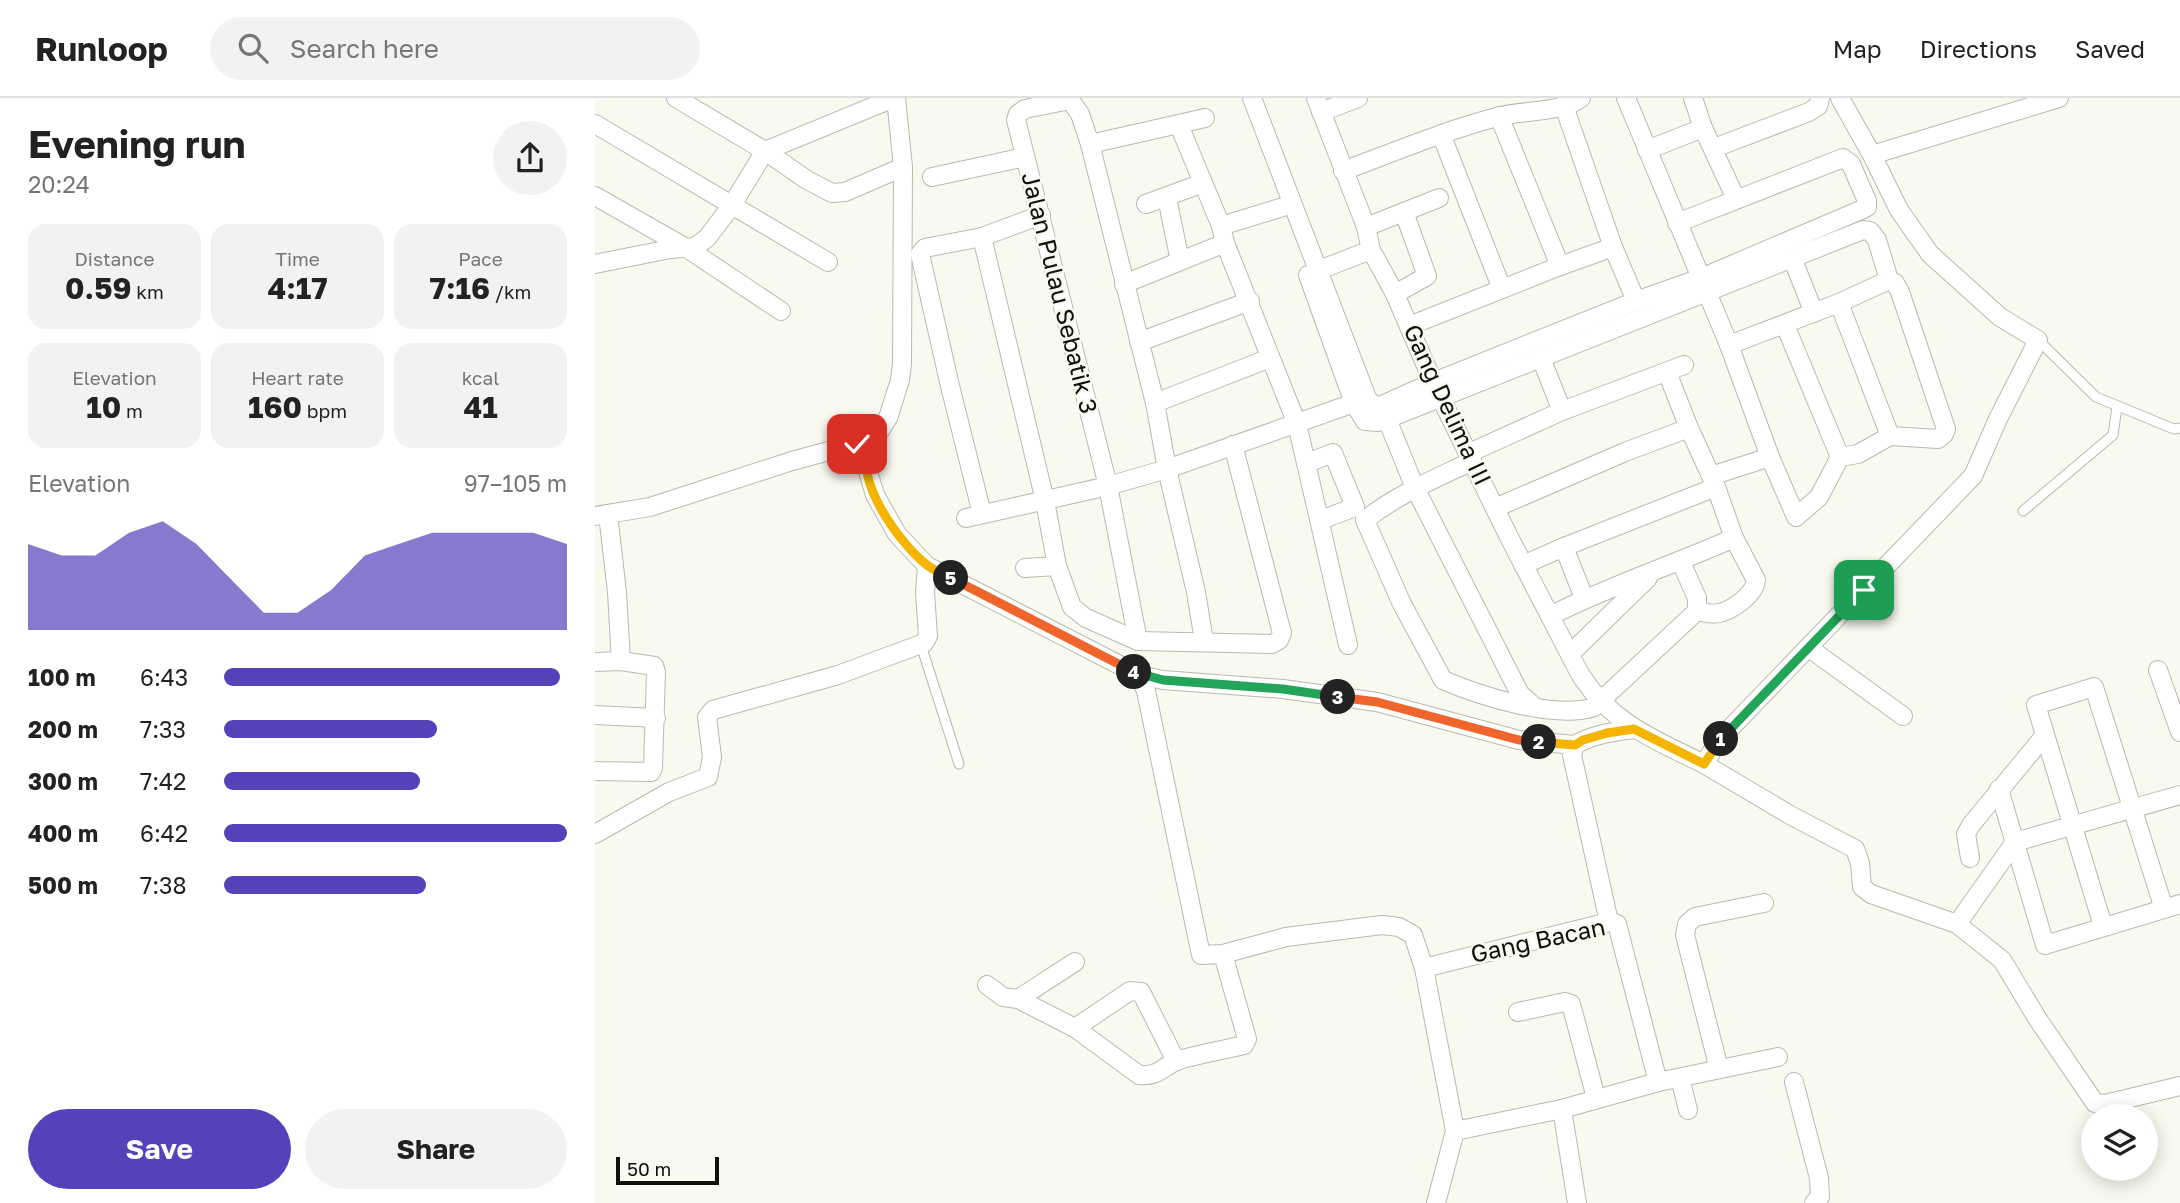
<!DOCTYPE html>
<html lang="en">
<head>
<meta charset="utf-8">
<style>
	body { margin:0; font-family:"Golos Text",sans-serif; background:#f2f2f2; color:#222; height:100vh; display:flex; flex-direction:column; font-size:26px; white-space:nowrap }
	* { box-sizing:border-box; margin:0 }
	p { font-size:23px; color:#767676 }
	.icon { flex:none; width:38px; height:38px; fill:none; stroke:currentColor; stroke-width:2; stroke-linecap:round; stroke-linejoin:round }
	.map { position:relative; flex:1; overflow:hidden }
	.side { display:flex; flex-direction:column; background:#fff; width:595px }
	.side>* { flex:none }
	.tools { position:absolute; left:1486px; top:1006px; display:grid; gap:14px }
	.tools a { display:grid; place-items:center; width:77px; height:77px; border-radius:50%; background:#fff; box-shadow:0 4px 18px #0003; font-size:35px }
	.scale { position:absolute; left:21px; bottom:18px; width:103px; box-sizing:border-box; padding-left:7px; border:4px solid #10100d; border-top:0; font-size:19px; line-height:24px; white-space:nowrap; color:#10100d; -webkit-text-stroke:5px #faf9f0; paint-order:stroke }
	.pin { position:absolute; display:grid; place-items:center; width:60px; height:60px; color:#fff; margin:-30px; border-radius:14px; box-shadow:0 4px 10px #0006 }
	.km { position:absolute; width:35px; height:35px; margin:-18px; border-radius:50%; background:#222; color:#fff; font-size:19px; line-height:35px; text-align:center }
	.round { display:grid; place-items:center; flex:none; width:74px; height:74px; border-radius:37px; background:#f2f2f2 }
	.head { display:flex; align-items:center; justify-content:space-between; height:119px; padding:0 28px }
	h1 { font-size:38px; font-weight:700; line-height:52px }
	.metrics { display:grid; grid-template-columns:repeat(3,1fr); gap:10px; height:119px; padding:7px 28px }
	.metrics div { display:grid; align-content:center; border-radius:18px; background:#f2f2f2; text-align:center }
	.metrics b { font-size:30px; font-weight:700 }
	.metrics small { font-size:19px; font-weight:400 }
	.metrics p { font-size:19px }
	.chart { height:196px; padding:14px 28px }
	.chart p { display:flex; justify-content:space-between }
	.chart svg { width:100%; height:126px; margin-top:7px; fill:#5442ba; opacity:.7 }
	.primary-button { display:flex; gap:14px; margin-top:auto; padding:14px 28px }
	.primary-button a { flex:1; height:80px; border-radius:42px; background:#5442ba; color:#fff; font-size:28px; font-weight:700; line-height:80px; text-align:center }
	.primary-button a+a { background:#f2f2f2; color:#222 }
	ul { padding:0 28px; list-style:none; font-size:23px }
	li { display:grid; grid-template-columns:112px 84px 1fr; align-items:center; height:52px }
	li i { height:18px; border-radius:9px; background:#5442ba }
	header { display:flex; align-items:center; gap:42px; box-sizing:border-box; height:98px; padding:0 35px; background:#fff; border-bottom:2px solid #e0e0e0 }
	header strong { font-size:33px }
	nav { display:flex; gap:38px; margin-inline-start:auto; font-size:24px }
	.search { width:490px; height:63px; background:#f2f2f2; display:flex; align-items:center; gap:18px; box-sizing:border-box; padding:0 24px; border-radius:38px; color:#767676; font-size:26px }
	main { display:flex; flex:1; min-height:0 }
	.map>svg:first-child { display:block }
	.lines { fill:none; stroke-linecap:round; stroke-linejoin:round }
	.lane-casing { stroke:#bab9b0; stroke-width:11 }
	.street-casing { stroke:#bab9b0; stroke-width:20 }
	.lane { stroke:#fff; stroke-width:9 }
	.street { stroke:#fff; stroke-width:18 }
	.split-1-casing { stroke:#fff; stroke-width:14 }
	.split-2-casing { stroke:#fff; stroke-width:14 }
	.split-3-casing { stroke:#fff; stroke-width:14 }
	.split-4-casing { stroke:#fff; stroke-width:14 }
	.split-5-casing { stroke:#fff; stroke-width:14 }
	.split-6-casing { stroke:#fff; stroke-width:14 }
	.split-1 { stroke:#22a559; stroke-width:9 }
	.split-2 { stroke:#f5b400; stroke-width:9 }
	.split-3 { stroke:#f0652b; stroke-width:9 }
	.split-4 { stroke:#22a559; stroke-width:9 }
	.split-5 { stroke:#f0652b; stroke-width:9 }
	.split-6 { stroke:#f5b400; stroke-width:9 }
	.labels { text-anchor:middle; stroke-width:5; stroke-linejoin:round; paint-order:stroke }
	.street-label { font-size:24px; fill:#10100d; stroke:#faf9f0 }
</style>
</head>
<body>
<header>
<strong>Runloop</strong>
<div class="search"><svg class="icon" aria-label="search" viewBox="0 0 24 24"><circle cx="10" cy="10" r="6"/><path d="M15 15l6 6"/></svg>Search here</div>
<nav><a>Map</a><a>Directions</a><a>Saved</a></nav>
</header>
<main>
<section class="side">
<div class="head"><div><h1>Evening run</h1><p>20:24</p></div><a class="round"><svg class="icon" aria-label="share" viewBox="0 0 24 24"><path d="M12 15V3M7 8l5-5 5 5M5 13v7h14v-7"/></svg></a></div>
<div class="metrics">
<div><p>Distance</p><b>0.59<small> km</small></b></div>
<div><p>Time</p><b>4:17</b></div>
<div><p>Pace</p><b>7:16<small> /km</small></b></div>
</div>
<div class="metrics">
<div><p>Elevation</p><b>10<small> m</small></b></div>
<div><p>Heart rate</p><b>160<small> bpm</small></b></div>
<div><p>kcal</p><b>41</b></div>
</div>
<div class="chart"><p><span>Elevation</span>97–105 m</p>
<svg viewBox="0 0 160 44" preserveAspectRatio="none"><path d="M0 44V14L10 18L20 18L30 10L40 6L50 14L60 26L70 38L80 38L90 30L100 18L110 14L120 10L130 10L140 10L150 10L160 14V44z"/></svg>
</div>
<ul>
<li><b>100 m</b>6:43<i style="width:98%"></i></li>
<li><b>200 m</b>7:33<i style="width:62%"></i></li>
<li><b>300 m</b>7:42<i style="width:57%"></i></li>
<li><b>400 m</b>6:42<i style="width:100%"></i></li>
<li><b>500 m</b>7:38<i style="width:59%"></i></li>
</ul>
<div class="primary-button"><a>Save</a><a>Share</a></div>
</section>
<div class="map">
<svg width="1585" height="1105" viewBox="0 0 1585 1105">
	<rect width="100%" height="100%" fill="#faf9f0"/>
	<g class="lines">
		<defs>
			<g id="lane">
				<polyline points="1443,242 1501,299 1579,331 1585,330"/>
				<polyline points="1428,413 1518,337 1522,309"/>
				<polyline points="326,547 364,666"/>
			</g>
			<g id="street">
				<polyline points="81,0 170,53 212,82 237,95 250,94 308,69"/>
				<polyline points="301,0 308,69 307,266 305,282 293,320 272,353 270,363 280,397 302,436 332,468 544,577 551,593 606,857 628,856 691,839 787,827 804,829 818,837 829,870 860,1033 841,1105"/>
				<polyline points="657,0 772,300 778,307 785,308 841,283 1041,203 1106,180 1268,111 1272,109 1272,103 1256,66 1248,60 1082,125"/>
				<path d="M721,0L771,129L776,152L800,196L838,284L913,437L985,576C1016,625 1058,641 1109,666"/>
				<polyline points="1031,0 1134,247 1175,359 1201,419 1224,399 1245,359"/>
				<polyline points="1098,0 1108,30 1141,101"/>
				<polyline points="1245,0 1277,57"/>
				<polyline points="1464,0 1277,57 1304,112 1335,156 1405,219 1443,242 1403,321 1378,378 1124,642 1109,666 1195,717 1260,751 1265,765 1267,789 1276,796 1362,826 1407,862 1442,920 1500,1005 1510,1006 1585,988"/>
				<polyline points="969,8 1018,149 1041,203"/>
				<polyline points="726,14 763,0"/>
				<polyline points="904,18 965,168"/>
				<polyline points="0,26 233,164"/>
				<polyline points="584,27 626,128 630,145 702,326 753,547"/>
				<polyline points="846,36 907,191"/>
				<polyline points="495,46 610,20"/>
				<polyline points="1119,50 1214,14 1223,8 1225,0"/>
				<polyline points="1052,52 1108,30"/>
				<path d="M748,73C799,54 849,33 902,19C926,12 966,15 986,0"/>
				<polyline points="337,79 430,59"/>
				<polyline points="0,98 93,151 186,213"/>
				<polyline points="572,100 585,163"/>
				<polyline points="551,106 608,85"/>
				<polyline points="626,128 688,109"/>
				<polyline points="771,129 844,100"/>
				<polyline points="387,139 450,403 462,468 477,509 491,520 543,543 677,546 684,542 687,535 638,347"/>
				<polyline points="1198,162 1219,215"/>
				<polyline points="0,166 75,151 100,149 112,140 137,107 170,53 299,0"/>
				<polyline points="724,172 776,152"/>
				<polyline points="713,177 759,305 770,323 783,324 792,321 1268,132 1275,133 1282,142 1294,182"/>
				<polyline points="529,186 630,145"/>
				<polyline points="800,196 832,178 809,114"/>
				<polyline points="1244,205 1295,338"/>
				<polyline points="814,228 965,168 1018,149"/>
				<polyline points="544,244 655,203"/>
				<polyline points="1134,247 1244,205 1294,182 1300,185 1305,194 1351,331 1349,336 1343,341 1295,338 1263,356 1245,359 1190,227"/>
				<polyline points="946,260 967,313"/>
				<path d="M1072,274L1094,330L1121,389L1139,440L1161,482C1160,496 1138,512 1124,515C1117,517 1108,514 1102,513"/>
				<polyline points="560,305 675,260"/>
				<polyline points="792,321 820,390 925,596 940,609"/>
				<polyline points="874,355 967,313 1089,267"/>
				<path d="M877,363C840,381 803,396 770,422L807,506L848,582C885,598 961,622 999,609L1102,513V500L1086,464"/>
				<polyline points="712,365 738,355 760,409 726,422"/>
				<polyline points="1116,378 1175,359"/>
				<polyline points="900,410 1030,354 1094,330"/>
				<polyline points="13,416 22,494 26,563"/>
				<polyline points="387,416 355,288 325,156 330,150 387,139 446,117"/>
				<polyline points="0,418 55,409 197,363 252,348 277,345"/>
				<polyline points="371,420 513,388 572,371 759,305"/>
				<polyline points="969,449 989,500"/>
				<polyline points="928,467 969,449 1121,389"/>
				<polyline points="430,470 462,468"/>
				<path d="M955,518C1014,488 1078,467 1139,440"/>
				<polyline points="543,543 513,388 421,22 423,16 430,11 475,2 485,16 495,46 560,305 572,371 601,494 609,543"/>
				<polyline points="1214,550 1308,618"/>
				<polyline points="975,556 1053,480"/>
				<polyline points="0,564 26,563 59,568 61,574 58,670 56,674 0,673"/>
				<polyline points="1563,572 1585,634"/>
				<polyline points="544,577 568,582 688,591 782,604 924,642 980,647"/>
				<polyline points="0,617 61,620"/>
				<polyline points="1404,691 1450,847 1585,806"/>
				<polyline points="0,736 74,694 113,679 117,659 112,619 118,612 243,577 329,545 333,538 330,495 332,468"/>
				<polyline points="1375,760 1371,736 1376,727 1450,637"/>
				<path d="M1014,824L977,657L980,647C998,636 1019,634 1039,631"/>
				<polyline points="1362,826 1420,744 1585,697"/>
				<polyline points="1508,828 1441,607 1499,589 1569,811"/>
				<polyline points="829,870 1014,824 1022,826 1063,984"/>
				<path d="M392,887L408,899L423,901L480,930L544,977C565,979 567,968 584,962C605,956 628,952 649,947L652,941L628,856"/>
				<polyline points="423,901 480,864"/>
				<polyline points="923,914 970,904 976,906 1001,1000"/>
				<polyline points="480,930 535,893 546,894 581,963"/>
				<polyline points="1124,971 1090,837 1092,826 1100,819 1169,805"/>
				<polyline points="1085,980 1093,1012"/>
				<polyline points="1199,984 1224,1080 1225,1099 1219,1105"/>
				<polyline points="967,1011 982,1105"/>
				<polyline points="860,1033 967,1011 1063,984 1183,959"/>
			</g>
		</defs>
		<use href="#lane" class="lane-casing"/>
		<use href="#street" class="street-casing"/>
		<use href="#lane" class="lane"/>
		<use href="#street" class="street"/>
	</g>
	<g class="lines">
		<defs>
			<polyline id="split-1" points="1126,641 1269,492"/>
			<polyline id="split-2" points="944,644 980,647 988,642 1012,635 1039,631 1109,666 1126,641"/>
			<polyline id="split-3" points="743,599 782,604 924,642 944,644"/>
			<polyline id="split-4" points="539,574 568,582 688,591 743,599"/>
			<polyline id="split-5" points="356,480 539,574"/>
			<path id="split-6" d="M262,346L277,345C255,379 305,446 332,467C338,472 348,476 356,480"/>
		</defs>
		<use href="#split-1" class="split-1-casing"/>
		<use href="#split-2" class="split-2-casing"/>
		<use href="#split-3" class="split-3-casing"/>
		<use href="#split-4" class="split-4-casing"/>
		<use href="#split-5" class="split-5-casing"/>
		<use href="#split-6" class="split-6-casing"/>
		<use href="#split-1" class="split-1"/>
		<use href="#split-2" class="split-2"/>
		<use href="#split-3" class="split-3"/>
		<use href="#split-4" class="split-4"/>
		<use href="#split-5" class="split-5"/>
		<use href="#split-6" class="split-6"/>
	</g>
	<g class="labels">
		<g class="street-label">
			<text transform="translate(464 195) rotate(76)" y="8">Jalan Pulau Sebatik 3</text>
			<text transform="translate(852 307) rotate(65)" y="8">Gang Delima III</text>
			<text transform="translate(943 843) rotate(-12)" y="8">Gang Bacan</text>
		</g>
	</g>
</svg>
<div class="tools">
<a><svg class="icon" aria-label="layers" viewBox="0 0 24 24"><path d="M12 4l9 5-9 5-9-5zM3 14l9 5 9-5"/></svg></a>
</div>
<div class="scale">50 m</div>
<div class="pin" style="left:1269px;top:492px;background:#1e9e55"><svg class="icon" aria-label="arrive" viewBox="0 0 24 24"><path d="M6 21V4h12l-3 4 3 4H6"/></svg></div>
<div class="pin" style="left:262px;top:346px;background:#d93025"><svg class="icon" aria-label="check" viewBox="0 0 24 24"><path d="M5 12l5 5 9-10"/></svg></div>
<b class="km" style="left:1126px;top:641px">1</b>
<b class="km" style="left:944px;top:644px">2</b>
<b class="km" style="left:743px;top:599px">3</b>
<b class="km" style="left:539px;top:574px">4</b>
<b class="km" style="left:356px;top:480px">5</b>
</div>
</main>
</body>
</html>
